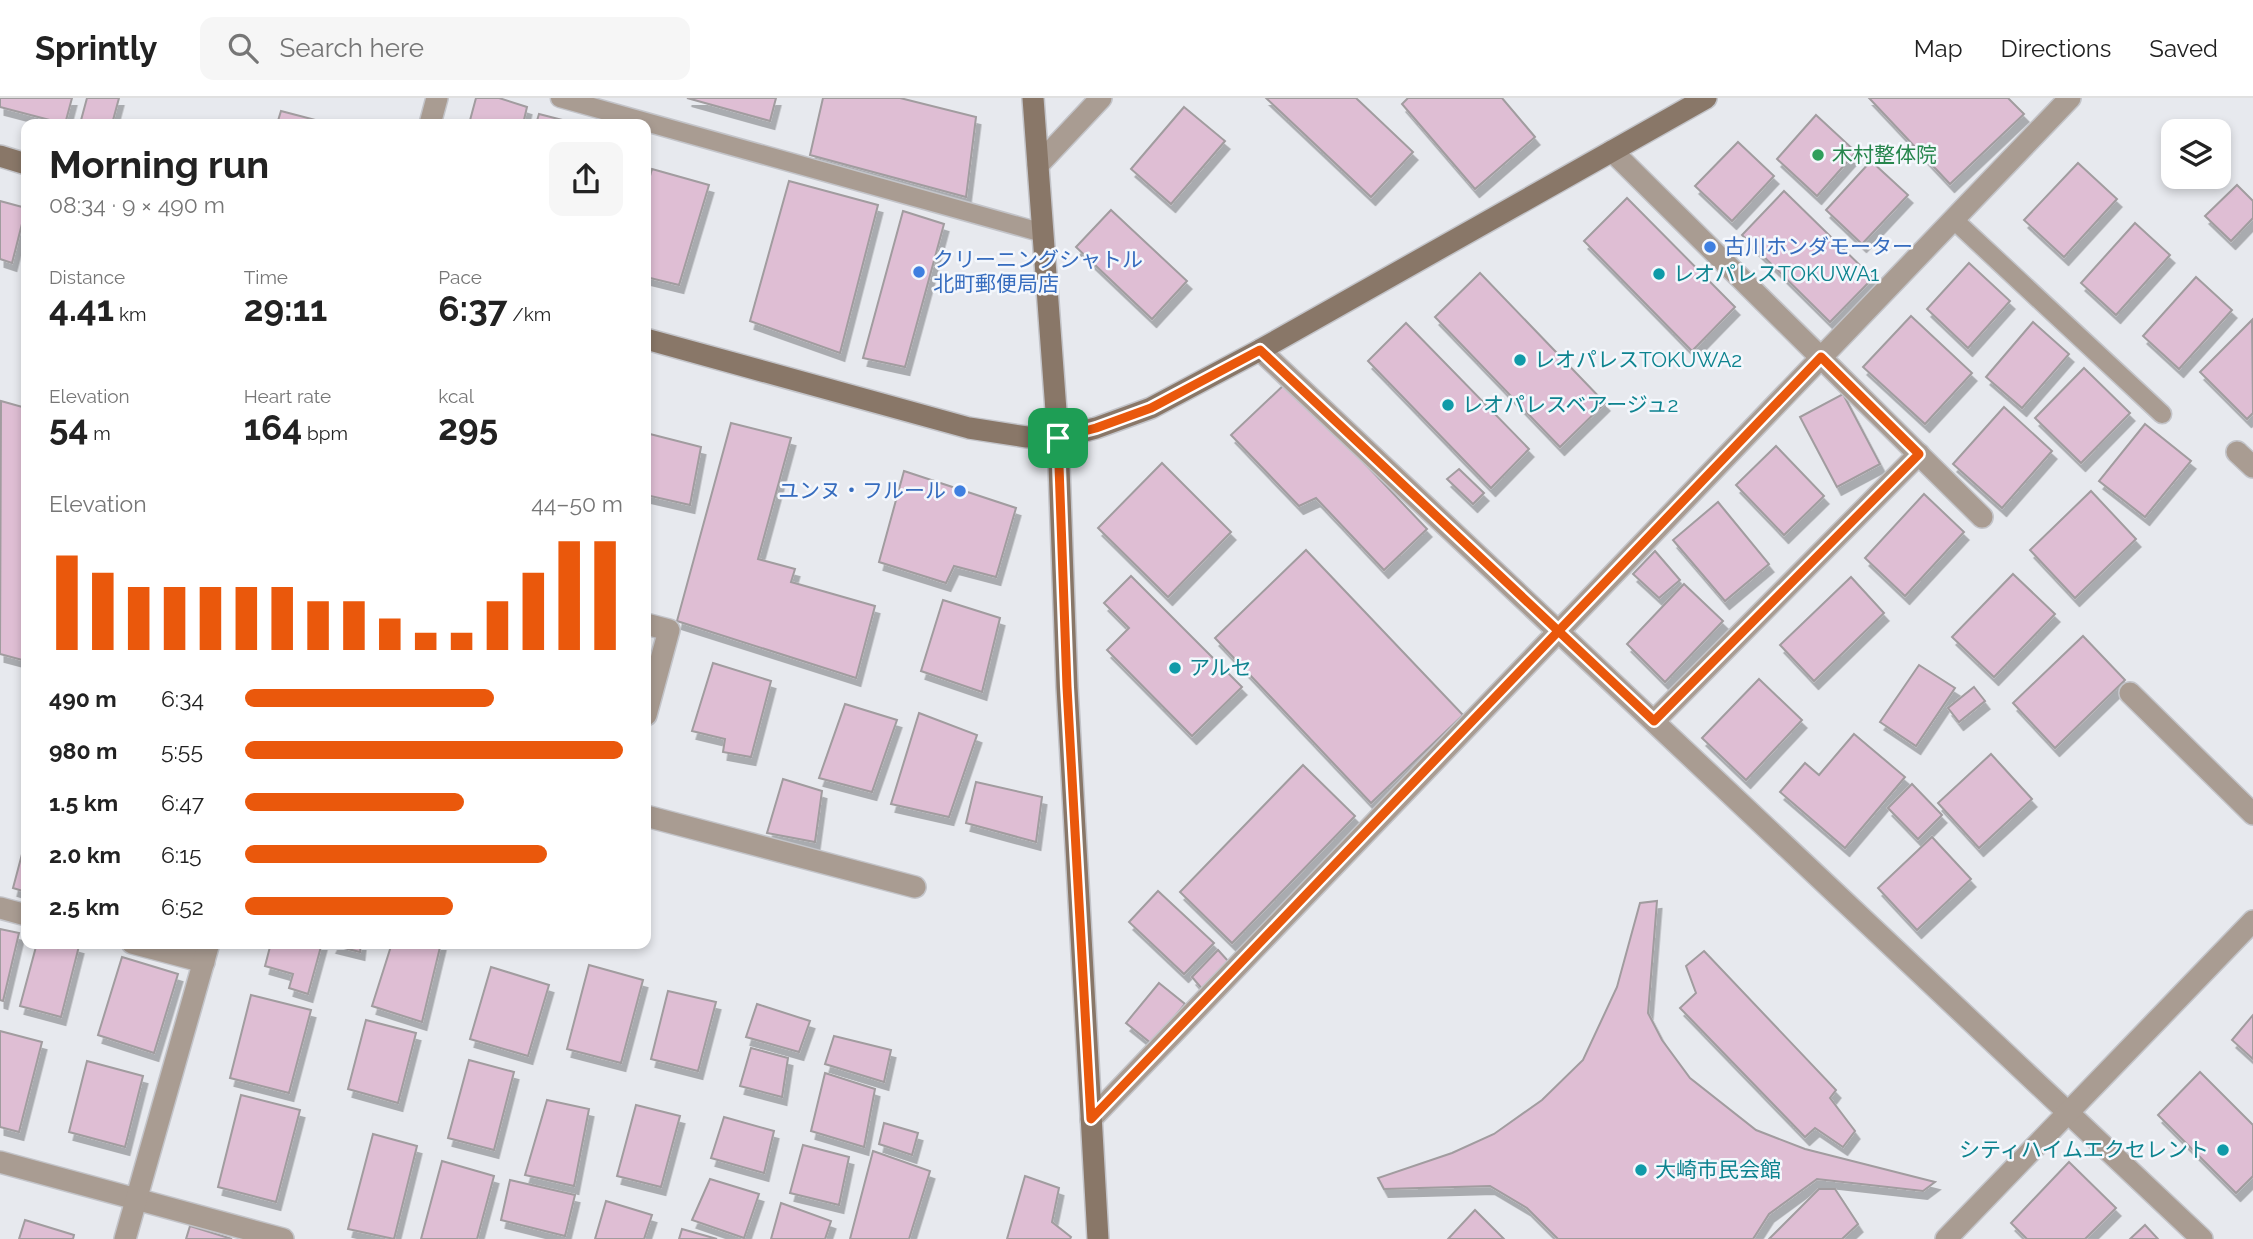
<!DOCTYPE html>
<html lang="en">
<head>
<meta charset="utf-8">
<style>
	body { margin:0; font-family:Raleway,"Noto Sans JP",sans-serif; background:#f6f6f6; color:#222; height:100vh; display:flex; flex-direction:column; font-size:26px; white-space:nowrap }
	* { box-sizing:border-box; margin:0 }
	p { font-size:23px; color:#767676 }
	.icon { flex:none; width:38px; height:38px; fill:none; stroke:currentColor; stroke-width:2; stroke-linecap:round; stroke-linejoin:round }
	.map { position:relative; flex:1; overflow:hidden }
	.side { position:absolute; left:21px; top:21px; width:630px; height:830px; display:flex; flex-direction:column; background:#fff; border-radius:14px; box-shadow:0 4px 10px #0003 }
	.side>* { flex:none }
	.tools { position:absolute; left:2161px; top:21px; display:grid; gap:14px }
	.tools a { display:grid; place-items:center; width:70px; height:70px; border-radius:14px; background:#fff; box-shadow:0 4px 10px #0003; font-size:35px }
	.pin { position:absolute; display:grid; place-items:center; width:60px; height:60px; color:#fff; margin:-30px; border-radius:14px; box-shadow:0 4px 10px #0006 }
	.round { display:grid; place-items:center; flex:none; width:74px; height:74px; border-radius:14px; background:#f6f6f6 }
	.summary { display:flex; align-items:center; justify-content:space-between; height:119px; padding:0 28px }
	h1 { font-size:38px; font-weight:700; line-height:52px }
	.stats { display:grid; grid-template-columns:repeat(3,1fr); gap:10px; height:119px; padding:7px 28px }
	.stats div { display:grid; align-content:center }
	.stats b { font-size:35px; font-weight:700 }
	.stats small { font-size:19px; font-weight:400 }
	.stats p { font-size:19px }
	.chart { height:196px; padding:14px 28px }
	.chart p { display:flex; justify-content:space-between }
	.chart svg { width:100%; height:126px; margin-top:7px; stroke:#ea580c; stroke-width:6 }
	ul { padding:0 28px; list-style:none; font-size:23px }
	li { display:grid; grid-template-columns:112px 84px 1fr; align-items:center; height:52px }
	li i { height:18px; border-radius:9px; background:#ea580c }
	header { display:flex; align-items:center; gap:42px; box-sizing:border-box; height:98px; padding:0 35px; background:#fff; border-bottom:2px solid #e0e0e0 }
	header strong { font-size:33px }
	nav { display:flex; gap:38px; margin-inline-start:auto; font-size:24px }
	.search { width:490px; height:63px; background:#f6f6f6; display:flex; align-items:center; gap:18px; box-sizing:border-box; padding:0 24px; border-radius:14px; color:#767676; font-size:26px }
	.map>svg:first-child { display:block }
	.building { fill:#dfbed4; stroke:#a19c9f; stroke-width:2; filter:url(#shadow) }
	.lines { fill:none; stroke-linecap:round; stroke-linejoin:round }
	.lane-casing { stroke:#c3c4c9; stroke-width:21 }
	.street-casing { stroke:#c3c4c9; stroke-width:24 }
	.secondary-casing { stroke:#c3c4c9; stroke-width:24 }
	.lane { stroke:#a99c92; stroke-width:18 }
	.street { stroke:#a99c92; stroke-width:21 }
	.secondary { stroke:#897768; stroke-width:21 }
	.route-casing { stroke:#fff; stroke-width:14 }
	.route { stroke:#ea580c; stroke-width:9 }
	.leisure-dot { fill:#2e9e5b; stroke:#f4f7fc; stroke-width:2.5 }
	.shop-dot { fill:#3f7fe0; stroke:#f4f7fc; stroke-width:2.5 }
	.culture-dot { fill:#0f9aa8; stroke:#f4f7fc; stroke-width:2.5 }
	.labels { text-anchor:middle; stroke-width:5; stroke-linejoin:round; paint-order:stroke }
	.leisure-label { font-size:21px; fill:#27864d; stroke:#f4f7fc; text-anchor:start }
	.shop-label { font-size:21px; fill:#366cbe; stroke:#f4f7fc; text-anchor:start }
	.culture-label { font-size:21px; fill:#0d838f; stroke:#f4f7fc; text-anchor:start }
</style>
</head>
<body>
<header>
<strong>Sprintly</strong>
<div class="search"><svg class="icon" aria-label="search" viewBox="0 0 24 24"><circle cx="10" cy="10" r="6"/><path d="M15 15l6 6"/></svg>Search here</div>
<nav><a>Map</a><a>Directions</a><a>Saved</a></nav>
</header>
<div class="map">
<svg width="2253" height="1141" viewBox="0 0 2253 1141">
	<defs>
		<filter id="shadow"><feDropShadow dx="4.5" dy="8" stdDeviation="0" flood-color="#0004"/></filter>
	</defs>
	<rect width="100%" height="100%" fill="#e7e9ee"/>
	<g class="building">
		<polygon points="0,0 72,0 65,26 0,9"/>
		<polygon points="87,0 119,0 112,26 80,26"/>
		<polygon points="476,0 499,0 527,9 523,26 469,26"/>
		<polygon points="687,0 776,0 770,23"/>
		<polygon points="823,0 900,0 976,19 966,99 810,57"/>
		<polygon points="1266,0 1356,0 1413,54 1371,99"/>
		<polygon points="1408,0 1502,0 1535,39 1475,91 1402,6"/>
		<polygon points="1869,0 2008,0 2024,16 1950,86"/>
		<polygon points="1184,9 1225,43 1171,106 1131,71"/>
		<polygon points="281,13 327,25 327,26 277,26"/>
		<polygon points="539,16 578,26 536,26"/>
		<polygon points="1816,17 1856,54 1817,98 1777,61"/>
		<polygon points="1738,44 1774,78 1732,123 1695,88"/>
		<polygon points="1871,63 1908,97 1862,146 1826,112"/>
		<polygon points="2078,65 2117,101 2064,159 2024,122"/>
		<polygon points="652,71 709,87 679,187 646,179 646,92"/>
		<polygon points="789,83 878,107 840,255 750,223"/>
		<polygon points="2237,87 2253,103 2253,120 2231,143 2205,118"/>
		<polygon points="1784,93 1873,180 1830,224 1742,137"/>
		<polygon points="1627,100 1735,209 1692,253 1584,143"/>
		<polygon points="0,103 26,110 12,165 0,161"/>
		<polygon points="1111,112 1187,183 1152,221 1076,149"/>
		<polygon points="903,113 944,126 905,269 863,260"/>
		<polygon points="2135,125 2170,157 2116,217 2081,185"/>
		<polygon points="1969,165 2010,203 1968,250 1927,211"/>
		<polygon points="1480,175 1605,305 1560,349 1435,219"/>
		<polygon points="2196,179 2232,212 2179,271 2143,238"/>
		<polygon points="1911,218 1972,275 1925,326 1863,269"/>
		<polygon points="2252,222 2253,315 2247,321 2200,274"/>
		<polygon points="2033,224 2069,256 2022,310 1986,279"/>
		<polygon points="1406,225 1529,351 1491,390 1368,263"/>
		<polygon points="2084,270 2130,315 2081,365 2035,320"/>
		<polygon points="1287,284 1427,431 1384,472 1316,400 1299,408 1231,337"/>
		<polygon points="1843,296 1880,366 1837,389 1800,319"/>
		<polygon points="1,303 26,310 26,563 0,556"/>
		<polygon points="2004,309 2052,353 2002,410 1953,366"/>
		<polygon points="731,325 791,340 758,461 795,471 791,484 875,508 856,580 677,523"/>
		<polygon points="2145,326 2191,363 2145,419 2099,383"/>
		<polygon points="646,335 701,349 690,407 646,397"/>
		<polygon points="1776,348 1824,398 1784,437 1736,387"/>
		<polygon points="1162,365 1231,434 1168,499 1098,430"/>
		<polygon points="1459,371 1484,395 1473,406 1447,381"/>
		<polygon points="904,373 1016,410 996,479 954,468 946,485 879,464"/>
		<polygon points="2091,393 2136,441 2075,500 2030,452"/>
		<polygon points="1924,396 1964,434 1905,498 1865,460"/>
		<polygon points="1718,404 1769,466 1725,503 1673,442"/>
		<polygon points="1306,452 1463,617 1371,705 1215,540"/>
		<polygon points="1655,453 1680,482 1659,500 1633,476"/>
		<polygon points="2013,476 2055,516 1994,579 1952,539"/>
		<polygon points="1131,478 1242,589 1192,638 1107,552 1129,530 1104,505"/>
		<polygon points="1851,479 1884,515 1814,583 1780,547"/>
		<polygon points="1684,486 1723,523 1665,584 1627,546"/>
		<polygon points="943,502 1000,520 982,594 921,573"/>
		<polygon points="2083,538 2125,582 2055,650 2013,605"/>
		<polygon points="713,565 771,583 751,659 723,654 725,641 692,633"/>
		<polygon points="1919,567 1955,590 1916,648 1880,624"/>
		<polygon points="1759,581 1802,622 1746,682 1702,640"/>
		<polygon points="1974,589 1985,603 1959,624 1948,610"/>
		<polygon points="845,606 897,622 872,694 819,680"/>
		<polygon points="919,615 977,637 949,719 891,706"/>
		<polygon points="1854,636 1905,679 1845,750 1780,694 1805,665 1819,677"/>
		<polygon points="1991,656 2032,701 1979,750 1938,705"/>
		<polygon points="1303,667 1355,718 1232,845 1180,794"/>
		<polygon points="783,681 822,693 815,744 767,735"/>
		<polygon points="976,684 1042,699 1036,744 966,725"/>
		<polygon points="1912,686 1942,717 1918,741 1888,710"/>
		<polygon points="1932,739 1971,781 1917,832 1878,790"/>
		<polygon points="26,741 26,794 13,790"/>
		<polygon points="1158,793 1214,845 1184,876 1129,824"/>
		<polygon points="1657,803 1648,915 1662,942 1690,980 1756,1032 1805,1051 1935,1084 1923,1093 1817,1081 1769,1116 1753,1141 1558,1141 1527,1110 1490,1088 1384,1091 1378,1080 1452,1055 1494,1036 1542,1002 1583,962 1617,889 1640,805"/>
		<polygon points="0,831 19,835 3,903 0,902"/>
		<polygon points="37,845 68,845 79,848 61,919 20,908"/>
		<polygon points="271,845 322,845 308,896 289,890 293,876 265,868"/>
		<polygon points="333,845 361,845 360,854 332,847"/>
		<polygon points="392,845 441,845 422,924 372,908"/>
		<polygon points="1218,852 1229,864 1203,892 1192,879"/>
		<polygon points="1704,853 1836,992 1830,1000 1855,1033 1843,1049 1815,1030 1805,1039 1680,910 1696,895 1686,868"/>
		<polygon points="122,859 178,876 154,955 98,937"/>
		<polygon points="589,867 643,882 621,965 567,951"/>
		<polygon points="491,869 549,887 528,958 470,941"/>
		<polygon points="1159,885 1185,906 1152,946 1126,925"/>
		<polygon points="668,893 716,904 698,973 651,961"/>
		<polygon points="251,897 311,912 289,995 230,980"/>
		<polygon points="757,906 810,923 799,954 746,939"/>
		<polygon points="2253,917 2253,961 2232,942"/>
		<polygon points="366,922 416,935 398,1005 348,991"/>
		<polygon points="0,933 42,944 19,1034 0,1029"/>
		<polygon points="834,938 891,952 884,984 825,966"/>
		<polygon points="751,950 788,960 782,999 740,988"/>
		<polygon points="469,962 514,974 494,1052 448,1040"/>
		<polygon points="87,963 143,978 125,1049 69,1034"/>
		<polygon points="2200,974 2253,1027 2253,1078 2236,1095 2158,1017"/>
		<polygon points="825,975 875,991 864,1049 811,1033"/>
		<polygon points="241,997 300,1012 276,1104 218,1089"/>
		<polygon points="547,1002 589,1011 574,1088 525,1077"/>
		<polygon points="636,1007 680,1018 661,1089 617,1078"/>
		<polygon points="724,1019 774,1033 764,1075 711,1060"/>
		<polygon points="884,1025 918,1035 912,1057 879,1046"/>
		<polygon points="373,1036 417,1048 394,1141 348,1131"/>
		<polygon points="803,1047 849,1059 839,1107 790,1095"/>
		<polygon points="873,1053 930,1073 909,1141 850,1141"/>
		<polygon points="442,1063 494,1078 477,1141 421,1141"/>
		<polygon points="2069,1064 2116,1110 2085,1141 2027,1141 2011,1125"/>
		<polygon points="1025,1078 1059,1090 1052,1124 1071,1139 1070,1141 1007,1141"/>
		<polygon points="710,1081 759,1096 744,1140 692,1122"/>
		<polygon points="510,1082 575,1097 565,1138 501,1122"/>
		<polygon points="1819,1091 1835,1091 1858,1126 1842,1141 1769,1141"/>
		<polygon points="606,1103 652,1117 644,1141 595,1141"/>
		<polygon points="781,1105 831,1123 825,1141 771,1141"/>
		<polygon points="1475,1112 1504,1141 1448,1141"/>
		<polygon points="25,1122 74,1137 73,1141 19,1141"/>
		<polygon points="2145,1127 2158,1141 2130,1141"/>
		<polygon points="190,1128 232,1141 186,1141"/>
		<polygon points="682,1131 717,1141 679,1141"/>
	</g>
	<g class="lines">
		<defs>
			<g id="lane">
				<polyline points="560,0 1043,135"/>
				<polyline points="1953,121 2162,316"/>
			</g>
			<g id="street">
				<polyline points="430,26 437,0"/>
				<polyline points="1612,53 1982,419"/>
				<polyline points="1038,67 1101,0"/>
				<polyline points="1260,252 2202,1141"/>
				<polyline points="2237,354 2253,369"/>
				<polyline points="646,526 669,532 646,617"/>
				<polyline points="2130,595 2253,716"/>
				<polyline points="1654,623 1919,356"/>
				<polyline points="646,718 915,789"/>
				<polyline points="0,810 26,817"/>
				<polyline points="132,845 204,864"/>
				<polyline points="1091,1021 2070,0"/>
				<polyline points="0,1064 283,1141"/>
				<polyline points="125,1141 209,845"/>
				<polyline points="1946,1141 2253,823"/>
			</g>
			<g id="secondary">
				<polyline points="1033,0 1058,340 1067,589 1098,1141"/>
				<polyline points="0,58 26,66"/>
				<polyline points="646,241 969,330 1027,339 1058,340 1096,330 1151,310 1260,252 1706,0"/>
			</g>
		</defs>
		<use href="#lane" class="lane-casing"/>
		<use href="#street" class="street-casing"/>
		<use href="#secondary" class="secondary-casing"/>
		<use href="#lane" class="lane"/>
		<use href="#street" class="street"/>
		<use href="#secondary" class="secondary"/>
	</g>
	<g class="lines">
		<defs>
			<path id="route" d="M1058,340L1067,589L1091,1021L1821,259L1919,356L1654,623C1523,499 1392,375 1260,252L1151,310L1096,330L1058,340"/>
		</defs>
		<use href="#route" class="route-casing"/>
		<use href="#route" class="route"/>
	</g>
	<circle class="leisure-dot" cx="1818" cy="57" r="7"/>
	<g class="shop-dot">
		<circle cx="1710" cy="149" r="7"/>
		<circle cx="919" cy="174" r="7"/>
		<circle cx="960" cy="393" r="7"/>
	</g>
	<g class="culture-dot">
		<circle cx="1659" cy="176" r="7"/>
		<circle cx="1520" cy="262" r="7"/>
		<circle cx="1448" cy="307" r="7"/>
		<circle cx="1175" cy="570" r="7"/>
		<circle cx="2223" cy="1052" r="7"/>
		<circle cx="1641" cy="1072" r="7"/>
	</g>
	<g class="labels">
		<g class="leisure-label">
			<text x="1832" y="64">木村整体院</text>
		</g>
		<g class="shop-label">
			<text x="1724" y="156">古川ホンダモーター</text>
			<text x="933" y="169">クリーニングシャトル<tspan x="933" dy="24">北町郵便局店</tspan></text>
			<text x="946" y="400" text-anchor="end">ユンヌ・フルール</text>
		</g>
		<g class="culture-label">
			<text x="1673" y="183">レオパレスTOKUWA1</text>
			<text x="1534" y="269">レオパレスTOKUWA2</text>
			<text x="1462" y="314">レオパレスベアージュ2</text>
			<text x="1189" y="577">アルセ</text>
			<text x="2209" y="1059" text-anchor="end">シティハイムエクセレント</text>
			<text x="1655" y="1079">大崎市民会館</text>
		</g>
	</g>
</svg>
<div class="tools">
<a><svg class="icon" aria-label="layers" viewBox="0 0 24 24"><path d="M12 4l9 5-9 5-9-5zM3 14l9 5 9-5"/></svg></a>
</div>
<div class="pin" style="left:1058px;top:340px;background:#1e9e55"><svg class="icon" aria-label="arrive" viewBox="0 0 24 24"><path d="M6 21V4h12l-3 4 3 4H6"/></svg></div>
<section class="side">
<div class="summary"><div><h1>Morning run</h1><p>08:34 · 9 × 490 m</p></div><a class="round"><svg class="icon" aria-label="share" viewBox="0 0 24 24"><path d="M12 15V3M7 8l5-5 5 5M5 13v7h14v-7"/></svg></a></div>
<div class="stats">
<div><p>Distance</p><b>4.41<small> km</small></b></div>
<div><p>Time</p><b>29:11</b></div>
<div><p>Pace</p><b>6:37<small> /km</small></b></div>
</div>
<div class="stats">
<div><p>Elevation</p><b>54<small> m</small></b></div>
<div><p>Heart rate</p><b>164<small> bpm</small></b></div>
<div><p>kcal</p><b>295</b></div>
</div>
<div class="chart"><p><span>Elevation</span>44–50 m</p>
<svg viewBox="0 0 160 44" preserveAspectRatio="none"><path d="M5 44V11M15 44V17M25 44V22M35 44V22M45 44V22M55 44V22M65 44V22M75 44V27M85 44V27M95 44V33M105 44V38M115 44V38M125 44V27M135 44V17M145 44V6M155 44V6"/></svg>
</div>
<ul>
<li><b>490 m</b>6:34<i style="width:66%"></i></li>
<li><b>980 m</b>5:55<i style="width:100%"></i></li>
<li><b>1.5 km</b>6:47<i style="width:58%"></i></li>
<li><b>2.0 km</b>6:15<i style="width:80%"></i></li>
<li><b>2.5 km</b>6:52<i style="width:55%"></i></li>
</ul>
</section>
</div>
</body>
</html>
